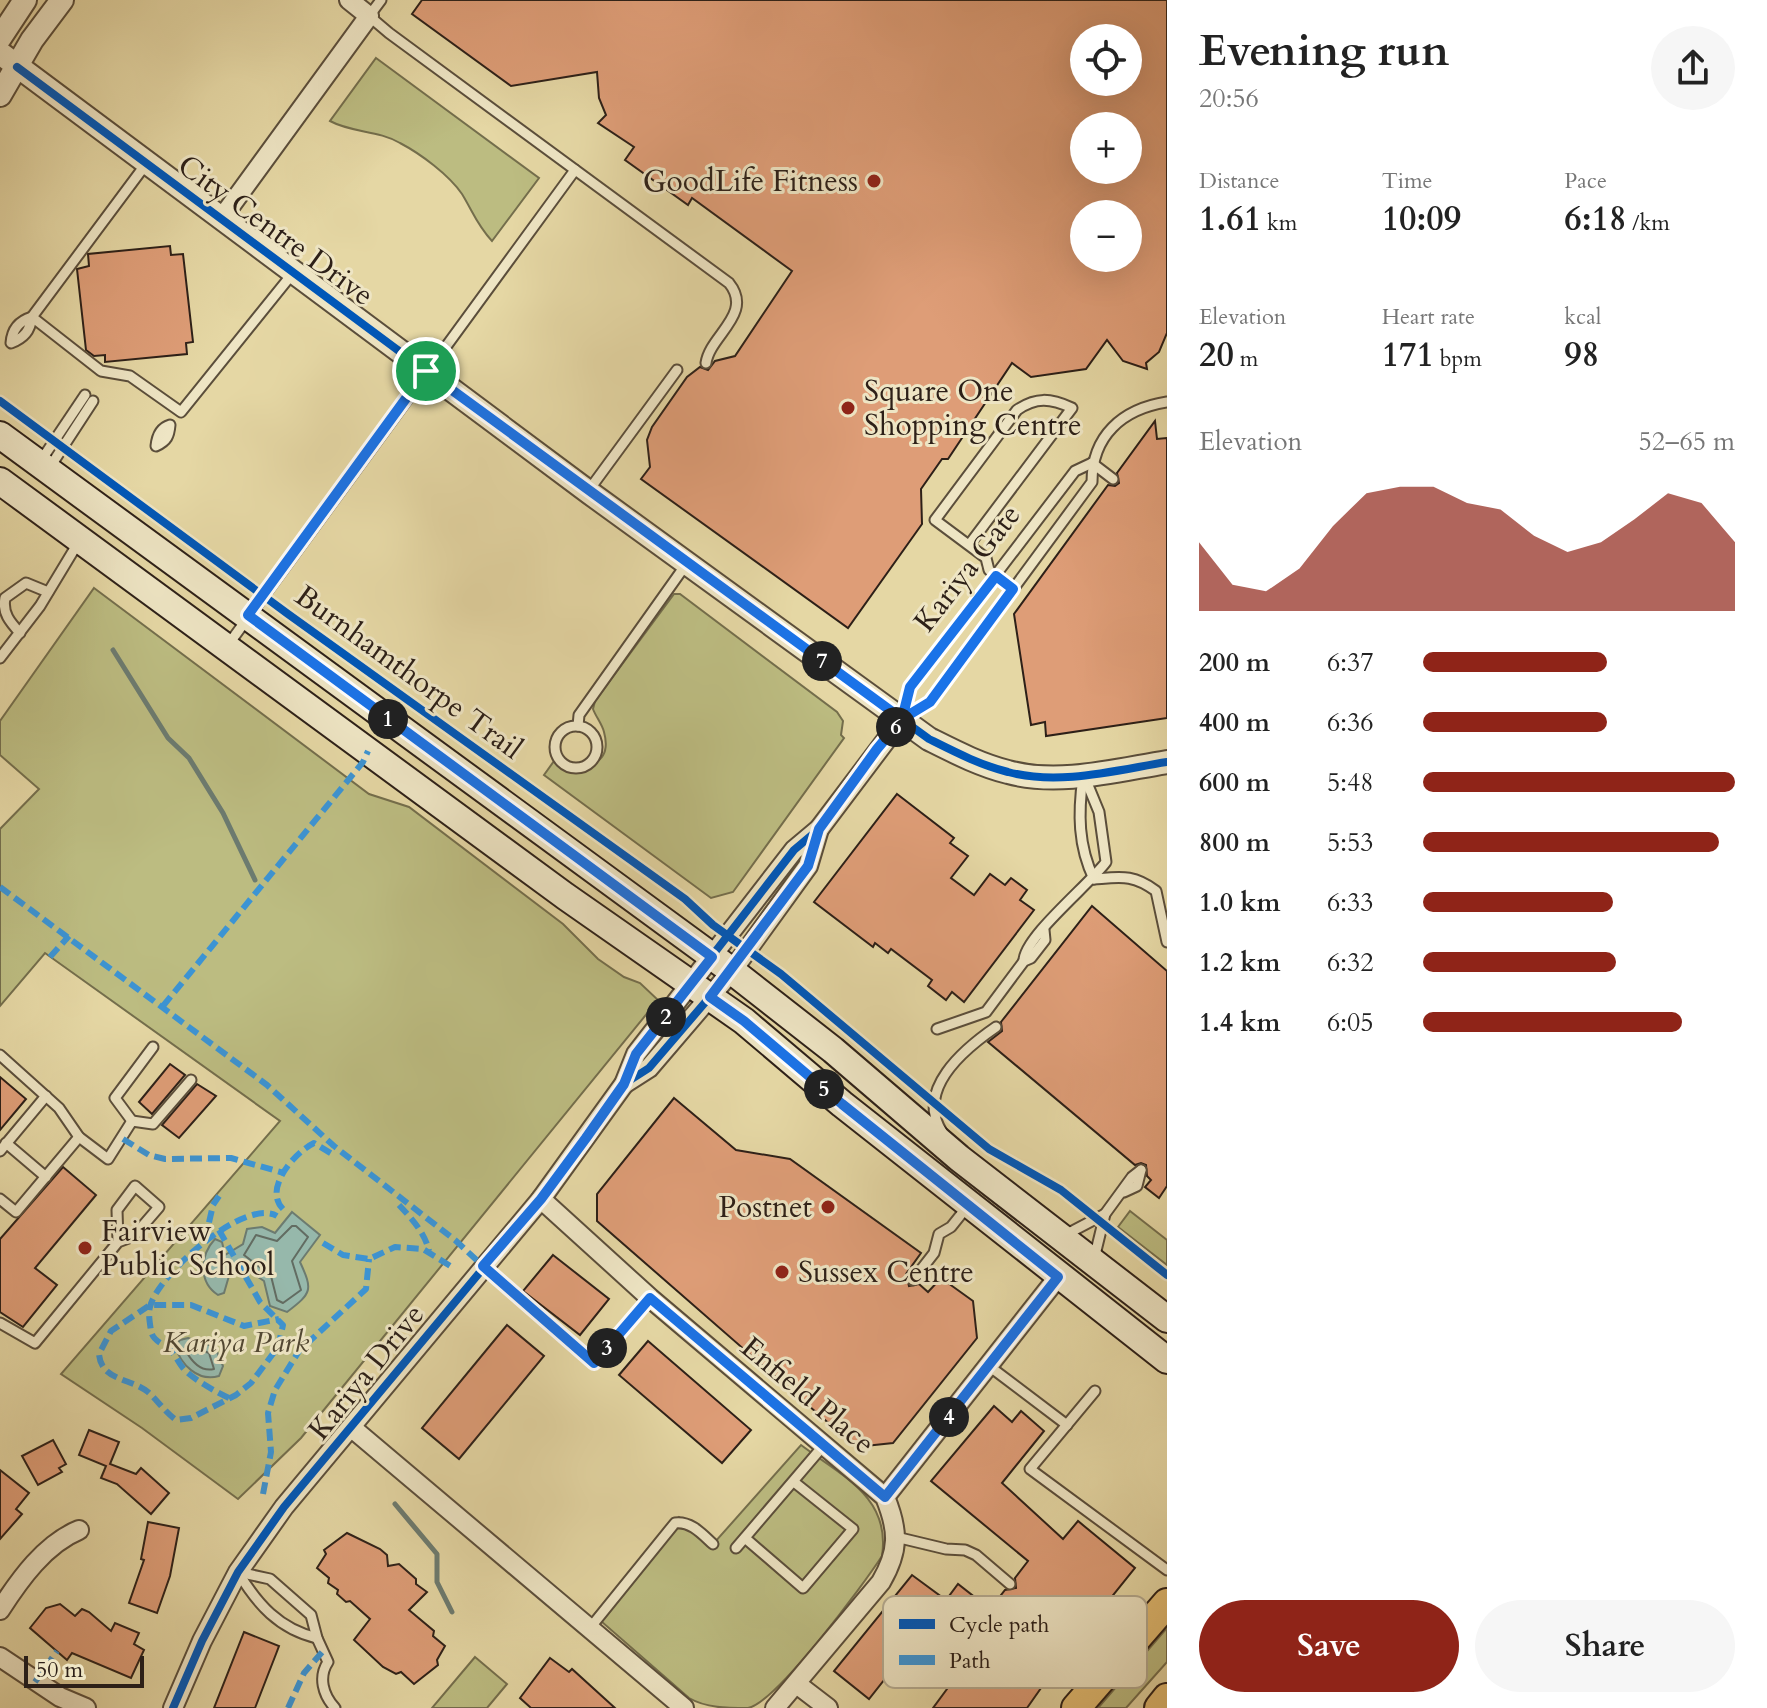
<!DOCTYPE html>
<html lang="en">
<head>
<meta charset="utf-8">
<style>
	body { margin:0; font-family:Cardo,serif; background:#f6f6f6; color:#222; height:100vh; display:flex; flex-direction:column; font-size:30px; white-space:nowrap }
	* { box-sizing:border-box; margin:0 }
	p { font-size:26px; color:#767676 }
	.icon { flex:none; width:44px; height:44px; fill:none; stroke:currentColor; stroke-width:2; stroke-linecap:round; stroke-linejoin:round }
	.map { position:relative; flex:1; overflow:hidden }
	.details { display:flex; flex-direction:column; background:#fff; width:600px }
	.details>* { flex:none }
	.tools { position:absolute; left:1070px; top:24px; display:grid; gap:16px }
	.tools a { display:grid; place-items:center; width:72px; height:72px; border-radius:50%; background:#fff; box-shadow:0 8px 32px #0002; font-size:40px }
	.scale { position:absolute; left:24px; bottom:20px; width:120px; box-sizing:border-box; padding-left:8px; border:4px solid #2d2018; border-top:0; font-size:22px; line-height:28px; white-space:nowrap; color:#2d2018; -webkit-text-stroke:6px #eee5c4; paint-order:stroke }
	.pin { position:absolute; display:grid; place-items:center; width:68px; height:68px; color:#fff; margin:-34px; border:4px solid #fff; border-radius:50%; box-shadow:0 2px 8px #0007 }
	.km { position:absolute; width:40px; height:40px; margin:-20px; border-radius:50%; background:#222; color:#fff; font-size:22px; line-height:40px; text-align:center }
	.round { display:grid; place-items:center; flex:none; width:84px; height:84px; border-radius:42px; background:#f6f6f6 }
	.head { display:flex; align-items:center; justify-content:space-between; height:136px; padding:0 32px }
	h1 { font-size:44px; font-weight:600; line-height:60px }
	.figures { display:grid; grid-template-columns:repeat(3,1fr); gap:12px; height:136px; padding:8px 32px }
	.figures div { display:grid; align-content:center }
	.figures b { font-size:34px; font-weight:600 }
	.figures small { font-size:22px; font-weight:400 }
	.figures p { font-size:22px }
	.chart { height:224px; padding:16px 32px }
	.chart p { display:flex; justify-content:space-between }
	.chart svg { width:100%; height:144px; margin-top:8px; fill:#8f2418; opacity:.7 }
	.button { display:flex; gap:16px; margin-top:auto; padding:16px 32px }
	.button a { flex:1; height:92px; border-radius:48px; background:#8f2418; color:#fff; font-size:32px; font-weight:600; line-height:92px; text-align:center }
	.button a+a { background:#f6f6f6; color:#222 }
	ul { padding:0 32px; list-style:none; font-size:26px }
	li { display:grid; grid-template-columns:128px 96px 1fr; align-items:center; height:60px }
	li i { height:20px; border-radius:10px; background:#8f2418 }
	main { display:flex; flex:1; min-height:0 }
	.map>svg:first-child { display:block }
	.green { fill:#bcbc81; stroke:#746e4c; stroke-width:2 }
	.water { fill:#96b8ab; stroke:#6c7b70; stroke-width:2 }
	.lines { fill:none; stroke-linecap:round; stroke-linejoin:round }
	.shore { stroke:#626c62; stroke-width:2 }
	.stream { stroke:#6c7b70; stroke-width:5 }
	.building { fill:#de9d77; stroke:#2d2018; stroke-width:2; fill-rule:evenodd }
	.service-casing { stroke:#5b4e3b; stroke-width:13 }
	.minor-casing { stroke:#5b4e3b; stroke-width:22 }
	.tertiary-casing { stroke:#5b4e3b; stroke-width:26 }
	.secondary-casing { stroke:#2d2018; stroke-width:30 }
	.primary-casing { stroke:#2d2018; stroke-width:32 }
	.service { stroke:#eee5c4; stroke-width:9 }
	.minor { stroke:#eee5c4; stroke-width:18 }
	.tertiary { stroke:#eee5c4; stroke-width:22 }
	.secondary { stroke:#eee5c4; stroke-width:26 }
	.primary { stroke:#e2bc72; stroke-width:28 }
	.quiet { stroke:#3c94d4; stroke-width:6; stroke-dasharray:12 6; stroke-linecap:butt }
	.cycleway-casing { stroke:#eee5c4; stroke-width:13 }
	.cycleway { stroke:#0057b8; stroke-width:8 }
	.route-casing { stroke:#fff; stroke-width:16 }
	.route { stroke:#1a73e8; stroke-width:10 }
	.poi-dot { fill:#8f2418; stroke:#eee5c4; stroke-width:3 }
	.labels { text-anchor:middle; stroke-width:6; stroke-linejoin:round; paint-order:stroke }
	.poi-label { font-size:30px; fill:#2d2018; stroke:#eee5c4; text-anchor:start }
	.street-label { font-size:30px; fill:#2d2018; stroke:#eee5c4 }
	.park-label { font-size:30px; font-style:italic; fill:#514732; stroke:#eee5c4 }
	.key { fill:#eee5c4; stroke:#b4aa90; stroke-width:2 }
	.key-label { font-size:22px; fill:#2d2018 }
</style>
</head>
<body>
<main>
<div class="map">
<svg width="1167" height="1708" viewBox="0 0 1167 1708">
	<rect width="100%" height="100%" fill="#e5d7a4"/>
	<filter id="stains"><feTurbulence type="fractalNoise" baseFrequency=".0025" numOctaves="4"/><feColorMatrix values="0 0 0 0 .2 0 0 0 0 .09 0 0 0 0 .02 0 0 0 .5 -.17"/></filter>
	<radialGradient id="worn" r=".72"><stop offset=".6" stop-color="#630" stop-opacity="0"/><stop offset="1" stop-color="#630" stop-opacity=".3"/></radialGradient>
	<g class="green">
		<path d="M376,58L539,178L492,241C477,225 473,212 462,194C449,175 421,154 400,143C378,130 352,133 330,121Z"/>
		<polygon points="94,588 369,794 409,807 563,924 598,959 624,977 640,983 658,1000 301,1438 238,1499 142,1428 61,1374 280,1121 45,953 0,1006 0,829 39,789 0,755 0,721"/>
		<path d="M674,594H680L837,712L843,721L841,735L844,738L733,892L711,898L544,775L554,761C578,771 614,769 604,732C602,724 596,717 593,709L595,701Z"/>
		<polygon points="1130,1211 1167,1240 1167,1265 1118,1227"/>
		<path d="M801,1445C842,1476 891,1497 882,1556C864,1584 776,1703 748,1708C727,1708 706,1708 689,1698L594,1615L679,1517L715,1542Z"/>
		<polygon points="1167,1628 1167,1662 1126,1708 1098,1708"/>
		<polygon points="475,1657 507,1684 487,1708 432,1708"/>
	</g>
	<g class="water">
		<path d="M292,1212L320,1235L300,1262C313,1290 312,1293 287,1312L270,1306L264,1281L242,1266L231,1269L224,1293L218,1295C198,1282 200,1255 215,1239L222,1242L225,1255L243,1244L247,1229L262,1227L275,1233Z"/>
		<path d="M188,1338L215,1347L223,1366L219,1376C198,1382 181,1365 175,1346L180,1340Z"/>
	</g>
	<g class="lines">
		<g class="shore">
			<polygon points="292,1226 296,1226 308,1237 292,1261 301,1290 283,1303 277,1300 271,1276 244,1255 256,1235 277,1241"/>
			<path d="M190,1346L209,1353L214,1369C201,1372 192,1362 186,1351Z"/>
		</g>
		<g class="stream">
			<polyline points="113,650 168,738 189,758 223,813 255,880"/>
			<polyline points="395,1504 437,1554 437,1582 452,1612"/>
		</g>
	</g>
	<g class="building">
		<path d="M422,0H1167V333L1159,352L1146,363L1147,369L1123,361L1107,340L1086,369L1031,377L1012,363L948,459H942L921,489L922,524L848,628L641,479L650,467L647,440L652,427L687,377L700,367L708,370L715,361L735,356L792,271L692,198L688,205L625,160L634,147L598,123L606,115L599,98L597,72L511,86L412,14ZM1084,38H1128V82H1084ZM1084,126H1128V170H1084ZM1084,214H1128V258H1084Z"/>
		<polygon points="170,246 171,255 183,254 193,342 186,343 187,354 105,362 105,355 94,356 86,350 77,269 89,266 88,254"/>
		<polygon points="1155,421 1157,439 1167,438 1167,718 1046,736 1045,722 1031,725 1014,614 1108,485 1115,486 1119,483 1117,473"/>
		<polygon points="897,794 954,838 950,843 968,856 951,878 974,895 990,874 1005,885 1011,878 1027,890 1020,900 1034,910 964,1002 952,992 946,1000 928,986 932,980 891,949 888,953 875,943 873,947 814,902"/>
		<polygon points="1092,906 1167,971 1167,1186 1159,1198 1145,1187 1151,1180 1147,1176 1146,1165 1141,1163 1135,1165 988,1042 1002,1031 1001,1022"/>
		<polygon points="170,1064 185,1075 152,1114 139,1102"/>
		<polygon points="0,1077 26,1099 0,1130"/>
		<polygon points="197,1084 216,1096 179,1138 162,1125"/>
		<polygon points="674,1098 736,1150 790,1159 921,1253 906,1274 909,1286 919,1284 928,1292 941,1278 973,1301 977,1338 893,1443 856,1447 597,1221 597,1194"/>
		<polygon points="63,1167 96,1195 35,1268 57,1285 23,1327 0,1312 0,1239"/>
		<polygon points="553,1255 609,1299 580,1335 523,1291"/>
		<polygon points="507,1325 544,1356 459,1459 422,1428"/>
		<polygon points="648,1341 751,1430 722,1463 619,1375"/>
		<polygon points="994,1406 1012,1422 1021,1411 1044,1431 1002,1483 1063,1539 1078,1521 1135,1568 1060,1661 1027,1708 933,1708 961,1670 918,1637 869,1699 834,1671 912,1575 946,1600 958,1584 990,1609 1005,1590 1016,1588 1015,1578 1028,1561 931,1481"/>
		<polygon points="89,1430 119,1442 110,1464 136,1474 141,1468 169,1493 151,1514 117,1484 101,1478 106,1466 79,1455"/>
		<polygon points="53,1440 66,1464 59,1468 62,1472 38,1485 22,1456"/>
		<polygon points="0,1470 29,1493 16,1509 22,1514 0,1539"/>
		<polygon points="148,1522 179,1528 170,1576 157,1613 129,1603 144,1560 141,1559"/>
		<polygon points="347,1533 380,1549 387,1555 388,1566 399,1564 416,1579 416,1584 427,1592 409,1610 434,1631 433,1636 445,1646 437,1660 438,1665 414,1684 401,1672 396,1674 383,1667 354,1640 370,1619 350,1601 346,1602 337,1594 338,1590 328,1583 329,1578 317,1568 326,1554 324,1550"/>
		<polygon points="60,1604 75,1616 82,1609 89,1612 111,1631 115,1623 139,1633 134,1644 144,1650 131,1678 72,1653 67,1660 30,1628 46,1608"/>
		<polygon points="244,1632 279,1646 276,1654 255,1708 214,1708"/>
		<polygon points="550,1658 569,1672 572,1669 615,1708 531,1708 520,1698"/>
	</g>
	<g class="lines">
		<defs>
			<g id="service">
				<path d="M381,0L369,16L389,33L729,283C754,314 710,335 706,363"/>
				<polyline points="146,164 32,317 101,371 130,376 181,412 293,273"/>
				<path d="M32,317C30,331 24,338 11,343C12,329 19,321 32,317Z"/>
				<path d="M170,425C169,436 167,441 156,446C157,436 160,428 170,425Z"/>
				<polyline points="40,462 85,395"/>
				<polyline points="1092,463 1113,479"/>
				<polyline points="50,467 93,401"/>
				<polyline points="589,490 677,370"/>
				<path d="M969,545L1072,408C1050,398 1036,397 1017,410L935,520L986,558L989,570L1013,589"/>
				<path d="M20,633C10,622 2,613 5,598L26,583L48,592"/>
				<polyline points="228,645 575,170"/>
				<polyline points="0,658 40,606 78,543"/>
				<polyline points="902,716 910,687 1075,471 1092,463"/>
				<path d="M902,719L930,702L1092,482C1092,436 1122,409 1167,402"/>
				<circle cx="576" cy="747" r="21"/>
				<polyline points="578,726 579,715 687,563"/>
				<path d="M1083,777C1078,813 1078,846 1094,879"/>
				<path d="M1094,879C1121,877 1133,874 1156,891L1167,942"/>
				<path d="M1024,961C1023,938 1091,883 1106,862L1099,812L1085,778"/>
				<polyline points="937,1029 986,1012 1024,961 1031,958 1045,940 1044,930"/>
				<polyline points="0,1055 59,1108 79,1137 108,1159 132,1121 153,1124 191,1080"/>
				<polyline points="132,1121 115,1098 153,1047"/>
				<path d="M942,1132C915,1090 964,1049 996,1027"/>
				<polyline points="6,1143 46,1177"/>
				<polyline points="0,1151 46,1096"/>
				<polyline points="1124,1192 1137,1186 1141,1170"/>
				<polyline points="0,1199 16,1212 79,1137"/>
				<polyline points="1065,1235 1105,1214"/>
				<polyline points="1094,1259 1105,1214 1132,1177 1141,1170"/>
				<polyline points="483,1266 594,1363 650,1298"/>
				<polyline points="913,1280 934,1253 939,1234 951,1227 967,1207"/>
				<polyline points="0,1323 35,1343 118,1242 134,1236 159,1207 135,1186 117,1210 118,1242"/>
				<polyline points="989,1366 1067,1425"/>
				<polyline points="1095,1391 1030,1469 1167,1570"/>
				<polyline points="896,1537 946,1549 965,1550 976,1555 1010,1584"/>
				<polyline points="745,1538 803,1588 853,1529 794,1482"/>
				<polyline points="736,1548 824,1445"/>
				<path d="M238,1572L270,1579L311,1615L317,1638L328,1662C318,1677 323,1695 335,1708"/>
				<path d="M238,1572C257,1604 279,1629 317,1638"/>
				<path d="M590,1628L675,1523C691,1521 702,1534 713,1544"/>
			</g>
			<g id="minor">
				<polyline points="221,219 369,16 349,0"/>
				<polyline points="624,1084 649,1068 732,971 808,866 819,829"/>
				<path d="M541,1199L650,1298L885,1497C899,1531 899,1551 881,1582L775,1708"/>
				<polyline points="352,1428 684,1708"/>
				<polyline points="885,1497 1058,1277"/>
				<path d="M0,1610C20,1579 45,1544 79,1530"/>
				<polyline points="0,1657 60,1697 86,1708"/>
				<polyline points="798,1685 828,1708"/>
				<polyline points="173,1708 202,1641 238,1572 284,1507 541,1199 624,1084 636,1054 794,850 819,829 902,719"/>
			</g>
			<g id="tertiary">
				<polyline points="0,38 25,0"/>
				<path d="M0,53L590,493L929,739C955,752 980,765 1008,772C1059,786 1117,770 1167,762"/>
				<polyline points="0,95 32,40 62,0"/>
			</g>
			<g id="secondary">
				<polyline points="0,435 732,971 833,1050 959,1158 1167,1319"/>
				<polyline points="0,481 565,896 744,1021 842,1104 1167,1360"/>
			</g>
			<g id="primary">
				<polyline points="1076,1708 1167,1603"/>
				<polyline points="1159,1708 1167,1698"/>
			</g>
		</defs>
		<use href="#service" class="service-casing"/>
		<use href="#minor" class="minor-casing"/>
		<use href="#tertiary" class="tertiary-casing"/>
		<use href="#secondary" class="secondary-casing"/>
		<use href="#primary" class="primary-casing"/>
		<use href="#service" class="service"/>
		<use href="#minor" class="minor"/>
		<use href="#tertiary" class="tertiary"/>
		<use href="#secondary" class="secondary"/>
		<use href="#primary" class="primary"/>
		<g class="quiet">
			<polyline points="0,887 267,1085 334,1146 455,1240 483,1266"/>
			<polyline points="50,957 69,936"/>
			<polyline points="163,1006 363,762 368,751"/>
			<polyline points="123,1139 149,1155 165,1159 231,1158 284,1173"/>
			<path d="M399,1205C412,1219 425,1233 429,1251"/>
			<path d="M283,1209C263,1189 294,1153 314,1143L332,1154"/>
			<path d="M219,1230L260,1302L283,1325L278,1347L251,1383L236,1395L191,1418L176,1420C165,1412 158,1401 148,1392C131,1378 101,1381 99,1354L111,1331L150,1305H191L244,1326L279,1319"/>
			<polyline points="205,1240 213,1205 219,1196"/>
			<polyline points="323,1243 343,1255 369,1259 395,1247 423,1249 452,1267"/>
			<path d="M229,1398C216,1392 191,1378 183,1368C177,1361 175,1353 168,1348C162,1343 153,1341 151,1331C150,1324 148,1314 150,1307C157,1275 245,1197 277,1216"/>
			<polyline points="263,1494 271,1452 268,1413 275,1390 299,1351 366,1289 369,1259"/>
			<polyline points="35,1682 57,1651"/>
			<polyline points="288,1708 304,1673 323,1651"/>
		</g>
		<defs>
			<g id="cycleway">
				<path d="M17,67L590,493L929,739C955,752 980,765 1008,772C1059,786 1117,770 1167,762"/>
				<polyline points="0,401 288,614 685,899 713,925 781,974 989,1149 1061,1190 1167,1275"/>
				<polyline points="624,1084 649,1068 732,971 808,866 819,829"/>
				<polyline points="173,1708 202,1641 238,1572 284,1507 541,1199 624,1084 636,1054 794,850 819,829 902,719"/>
			</g>
		</defs>
		<use href="#cycleway" class="cycleway-casing"/>
		<use href="#cycleway" class="cycleway"/>
	</g>
	<g class="lines">
		<defs>
			<polyline id="route" points="426,371 248,615 712,957 636,1054 624,1084 586,1138 541,1199 483,1266 594,1363 650,1298 885,1497 1058,1277 842,1104 744,1021 710,997 808,866 819,829 877,749 902,719 930,702 1013,589 996,576 910,687 902,719 426,371"/>
		</defs>
		<use href="#route" class="route-casing"/>
		<use href="#route" class="route"/>
	</g>
	<g class="poi-dot">
		<circle cx="874" cy="181" r="8"/>
		<circle cx="848" cy="408" r="8"/>
		<circle cx="828" cy="1207" r="8"/>
		<circle cx="85" cy="1248" r="8"/>
		<circle cx="782" cy="1272" r="8"/>
	</g>
	<g class="labels">
		<g class="poi-label">
			<text x="858" y="191" text-anchor="end">GoodLife Fitness</text>
			<text x="864" y="401">Square One<tspan x="864" dy="34">Shopping Centre</tspan></text>
			<text x="812" y="1217" text-anchor="end">Postnet</text>
			<text x="101" y="1241">Fairview<tspan x="101" dy="34">Public School</tspan></text>
			<text x="798" y="1282">Sussex Centre</text>
		</g>
		<g class="street-label">
			<text transform="translate(276 230) rotate(36)" y="10">City Centre Drive</text>
			<text transform="translate(967 568) rotate(-52)" y="10">Kariya Gate</text>
			<text transform="translate(409 672) rotate(36)" y="10">Burnhamthorpe Trail</text>
			<text transform="translate(366 1372) rotate(-51)" y="10">Kariya Drive</text>
			<text transform="translate(808 1395) rotate(40)" y="10">Enfield Place</text>
		</g>
		<g class="park-label">
			<text x="236" y="1352">Kariya Park</text>
		</g>
	</g>
	<rect x="883" y="1596" width="264" height="92" rx="12" class="key"/>
	<rect x="899" y="1619" width="36" height="10" fill="#0057b8"/>
	<rect x="899" y="1655" width="36" height="10" fill="#3c94d4"/>
	<g class="key-label">
		<text x="949" y="1632">Cycle path</text>
		<text x="949" y="1668">Path</text>
	</g>
	<rect width="100%" height="100%" filter="url(#stains)"/>
	<rect width="100%" height="100%" fill="url(#worn)"/>
</svg>
<div class="tools">
<a><svg class="icon" aria-label="locate" viewBox="0 0 24 24"><circle cx="12" cy="12" r="6"/><path d="M12 2v4M12 18v4M2 12h4M18 12h4"/></svg></a>
<a>+</a>
<a>−</a>
</div>
<div class="scale">50 m</div>
<div class="pin" style="left:426px;top:371px;background:#1e9e55"><svg class="icon" aria-label="arrive" viewBox="0 0 24 24"><path d="M6 21V4h12l-3 4 3 4H6"/></svg></div>
<b class="km" style="left:388px;top:719px">1</b>
<b class="km" style="left:666px;top:1017px">2</b>
<b class="km" style="left:607px;top:1348px">3</b>
<b class="km" style="left:949px;top:1417px">4</b>
<b class="km" style="left:824px;top:1089px">5</b>
<b class="km" style="left:896px;top:727px">6</b>
<b class="km" style="left:822px;top:661px">7</b>
</div>
<section class="details">
<div class="head"><div><h1>Evening run</h1><p>20:56</p></div><a class="round"><svg class="icon" aria-label="share" viewBox="0 0 24 24"><path d="M12 15V3M7 8l5-5 5 5M5 13v7h14v-7"/></svg></a></div>
<div class="figures">
<div><p>Distance</p><b>1.61<small> km</small></b></div>
<div><p>Time</p><b>10:09</b></div>
<div><p>Pace</p><b>6:18<small> /km</small></b></div>
</div>
<div class="figures">
<div><p>Elevation</p><b>20<small> m</small></b></div>
<div><p>Heart rate</p><b>171<small> bpm</small></b></div>
<div><p>kcal</p><b>98</b></div>
</div>
<div class="chart"><p><span>Elevation</span>52–65 m</p>
<svg viewBox="0 0 160 44" preserveAspectRatio="none"><path d="M0 44V23L10 36L20 38L30 31L40 18L50 8L60 6L70 6L80 11L90 13L100 21L110 26L120 23L130 16L140 8L150 11L160 23V44z"/></svg>
</div>
<ul>
<li><b>200 m</b>6:37<i style="width:59%"></i></li>
<li><b>400 m</b>6:36<i style="width:59%"></i></li>
<li><b>600 m</b>5:48<i style="width:100%"></i></li>
<li><b>800 m</b>5:53<i style="width:95%"></i></li>
<li><b>1.0 km</b>6:33<i style="width:61%"></i></li>
<li><b>1.2 km</b>6:32<i style="width:62%"></i></li>
<li><b>1.4 km</b>6:05<i style="width:83%"></i></li>
</ul>
<div class="button"><a>Save</a><a>Share</a></div>
</section>
</main>
</body>
</html>
